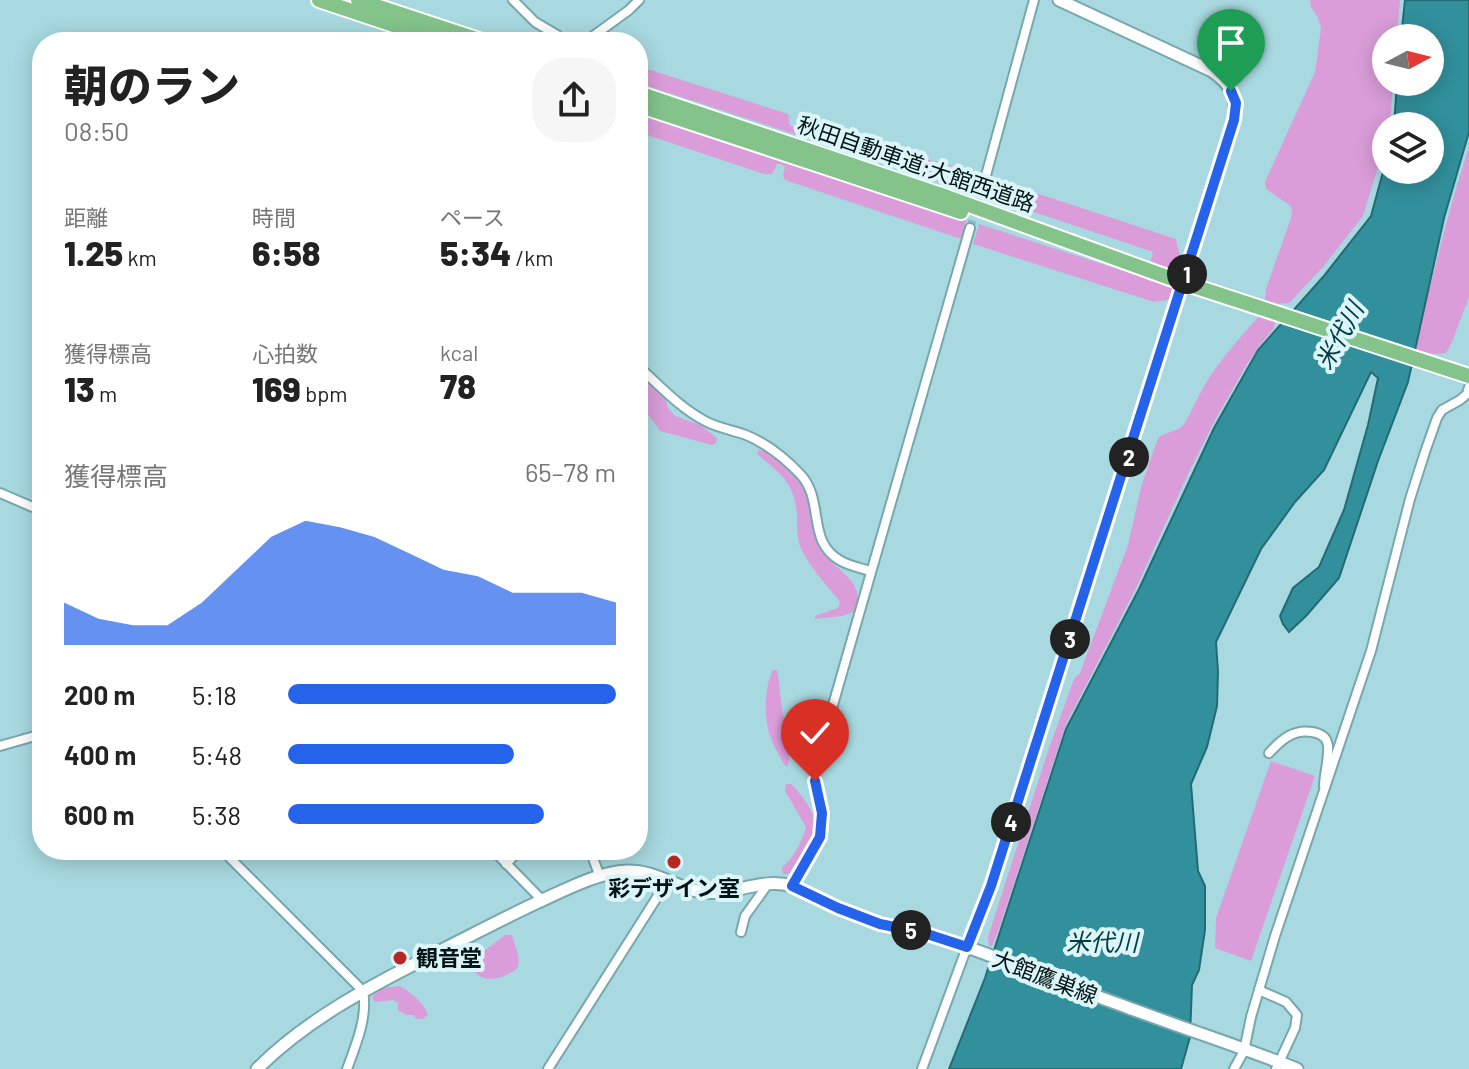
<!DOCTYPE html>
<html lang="ja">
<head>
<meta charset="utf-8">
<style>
	body { margin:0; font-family:Barlow,"Noto Sans JP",sans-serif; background:#f6f6f6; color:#222; height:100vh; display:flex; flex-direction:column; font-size:30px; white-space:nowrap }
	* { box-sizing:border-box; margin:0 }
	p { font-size:26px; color:#767676 }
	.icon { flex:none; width:44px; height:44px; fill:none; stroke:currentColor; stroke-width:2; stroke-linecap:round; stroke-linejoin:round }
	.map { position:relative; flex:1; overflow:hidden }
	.details { position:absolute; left:32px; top:32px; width:616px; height:828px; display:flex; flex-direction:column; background:#fff; border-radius:32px; box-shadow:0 4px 20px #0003 }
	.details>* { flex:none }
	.needle { width:52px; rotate:83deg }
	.controls { position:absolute; left:1372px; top:24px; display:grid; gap:16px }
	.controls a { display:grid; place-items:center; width:72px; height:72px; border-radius:50%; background:#fff; box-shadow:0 4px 20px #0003; font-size:40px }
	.pin { position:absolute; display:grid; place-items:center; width:68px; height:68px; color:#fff; margin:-82px -34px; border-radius:50% 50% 50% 0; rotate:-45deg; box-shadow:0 0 8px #0007 }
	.pin .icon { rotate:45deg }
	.km { position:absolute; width:40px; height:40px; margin:-20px; border-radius:50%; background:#222; color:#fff; font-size:22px; line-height:40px; text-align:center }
	.round { display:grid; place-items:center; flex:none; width:84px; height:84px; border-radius:32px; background:#f6f6f6 }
	.headline { display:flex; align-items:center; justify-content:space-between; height:136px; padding:0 32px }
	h1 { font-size:44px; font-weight:800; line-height:60px }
	.figures { display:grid; grid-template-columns:repeat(3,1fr); gap:12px; height:136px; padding:8px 32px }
	.figures div { display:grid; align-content:center }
	.figures b { font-size:34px; font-weight:800 }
	.figures small { font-size:22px; font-weight:400 }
	.figures p { font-size:22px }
	.chart { height:224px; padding:16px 32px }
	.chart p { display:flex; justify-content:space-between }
	.chart svg { width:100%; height:144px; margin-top:8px; fill:#2563eb; opacity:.7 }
	ul { padding:0 32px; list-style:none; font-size:26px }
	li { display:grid; grid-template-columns:128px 96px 1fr; align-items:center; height:60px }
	li i { height:20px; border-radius:10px; background:#2563eb }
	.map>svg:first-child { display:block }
	.green { fill:#da9dd9 }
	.water { fill:#31909c; stroke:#236b74; stroke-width:2 }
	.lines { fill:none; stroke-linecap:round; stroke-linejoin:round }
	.street-tunnel { stroke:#8fbbc2; stroke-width:8; stroke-dasharray:8 4; stroke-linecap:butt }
	.street-casing { stroke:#78a7ae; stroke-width:12 }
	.secondary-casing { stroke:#78a7ae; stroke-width:15 }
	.highway-casing { stroke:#fff; stroke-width:18 }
	.street { stroke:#fff; stroke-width:8 }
	.secondary { stroke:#fff; stroke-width:11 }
	.highway { stroke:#84c48b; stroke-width:14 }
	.highway-bridge-casing { stroke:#fff; stroke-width:18; stroke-linecap:butt }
	.highway-bridge { stroke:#84c48b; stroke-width:14 }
	.route-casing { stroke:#fff; stroke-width:16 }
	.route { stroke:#2563eb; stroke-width:10 }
	.poi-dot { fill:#b72825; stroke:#dcf5f8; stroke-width:3 }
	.labels { text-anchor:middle; stroke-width:8; stroke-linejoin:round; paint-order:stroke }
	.street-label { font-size:22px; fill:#021416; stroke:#dcf5f8 }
	.poi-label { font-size:22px; font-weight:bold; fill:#021416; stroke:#dcf5f8 }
	.water-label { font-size:24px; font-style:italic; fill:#003c42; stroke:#dcf5f8 }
</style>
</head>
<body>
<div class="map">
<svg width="1469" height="1069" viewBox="0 0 1469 1069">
	<rect width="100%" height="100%" fill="#a8d9e0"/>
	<g class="green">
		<polygon points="1310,0 1400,0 1397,38 1386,38 1386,82 1393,82 1390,126 1386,126 1386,141 1363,216 1323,267 1289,303 1274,304 1265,300 1266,289 1292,215 1291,206 1266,189 1265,182 1315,72 1321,28 1318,18 1311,7"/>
		<polygon points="638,66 788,114 790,126 794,126 799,119 979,175 975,190 972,192 638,83"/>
		<polygon points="638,111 966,220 962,237 958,238 785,180 783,176 785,166 780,164 777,164 772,174 764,174 638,132"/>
		<path d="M1469,147V297L1452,342L1446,353C1434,355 1424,353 1413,348C1417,323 1427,299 1433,275C1444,232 1455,189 1469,147Z"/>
		<path d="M990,179H993L1176,239C1178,253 1185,260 1180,273L1150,264L1153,252L986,196Z"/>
		<polygon points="979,224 1176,288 1172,299 1154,302 973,244"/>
		<path d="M1259,316L1269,318L1275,321L1274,328L1259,346L1246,366L1215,420L1188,474L1136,588L1066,724L1000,926L992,946H989L988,937L1048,751L1074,679L1080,673L1128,545L1141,487L1158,438C1166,431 1177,433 1184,424C1192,412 1197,397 1205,385C1219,360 1240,338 1259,316Z"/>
		<polygon points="638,372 665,397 668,408 675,416 700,425 717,438 716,443 712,445 660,431 648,414 647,404 638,390"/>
		<path d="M763,450C782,462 806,481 811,505C813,519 814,533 821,547C833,572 869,580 854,612L842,616L815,619V616L838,608L840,602C827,585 808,566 800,546C797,536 797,525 797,514C795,484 779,472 757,454L758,451Z"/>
		<path d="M773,670H777C780,683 780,696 782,709C785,728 792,747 788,766H785C780,757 774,747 770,736C764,718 764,687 773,670Z"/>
		<polygon points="1271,761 1315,776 1251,961 1215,948 1216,918"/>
		<path d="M786,784H791C803,797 820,815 813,836C810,845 798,860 792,869L789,874H783L782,867C794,858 802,841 806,827L785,791Z"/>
		<path d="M505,935H512C514,943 521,958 518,966C516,971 512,972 508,974C494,982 476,981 471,964L480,954Z"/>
		<path d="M399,986C410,991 425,1004 428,1015L423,1019H417L413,1015H406L398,1010V1003L393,1000L375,1002L372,998C377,988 389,987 399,986Z"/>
	</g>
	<polygon class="water" points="1405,0 1469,0 1469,132 1444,218 1408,382 1378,461 1339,578 1306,616 1289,632 1283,624 1280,616 1293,588 1319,567 1344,510 1368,425 1378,378 1371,372 1324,470 1295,502 1261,549 1216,642 1218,672 1217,706 1207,747 1191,784 1198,871 1205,886 1205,930 1199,970 1192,985 1190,1037 1181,1069 949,1069 985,978 1066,729 1139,589 1214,428 1258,350 1323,277 1371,216 1386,161 1386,170 1430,170 1430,126 1394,126 1397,82 1430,82 1430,38 1401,38"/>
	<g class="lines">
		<polyline class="street-tunnel" points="970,228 982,190"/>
		<defs>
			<g id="street">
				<polyline points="513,0 535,22 557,35 562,42"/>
				<polyline points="585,42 629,10 639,0"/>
				<polyline points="982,190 1034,0"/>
				<path d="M638,366C659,385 680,408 705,421C718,428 733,430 746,435C768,444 785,458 801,475C825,502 806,542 841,561C850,566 861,568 870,571"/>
				<polyline points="0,493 42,511"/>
				<polyline points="0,746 42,734"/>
				<path d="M1269,753C1281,740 1293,729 1312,732C1318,733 1325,735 1327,742C1331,751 1324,774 1324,786"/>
				<path d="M222,850L363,991C368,1016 356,1045 347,1069"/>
				<polyline points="493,850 542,900"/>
				<polyline points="590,850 600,877"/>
				<polyline points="506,864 520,850"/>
				<polyline points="792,886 820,837 822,813 815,781 816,764 970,228"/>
				<polyline points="741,932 745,916 768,884"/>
				<polyline points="1259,990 1286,1002 1297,1015 1295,1028 1276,1069"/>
				<polyline points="548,1069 668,880"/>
				<polyline points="922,1069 967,947"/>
				<polyline points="1234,1069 1244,1051 1251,1017 1275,936 1371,651 1410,499 1425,452 1437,418 1442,410 1460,400 1467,394 1469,387"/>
			</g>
			<g id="secondary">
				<path d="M967,947L991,886L1234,120C1237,96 1232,85 1212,71L1059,0"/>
				<path d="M257,1069C306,1020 367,988 428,957C464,939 500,920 536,903C563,891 598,872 627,871C654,870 676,888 702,892C733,896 762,877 792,886C801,889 810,895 819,899C839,908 859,918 881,924C896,928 912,929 928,934C993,954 1056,982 1121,1005C1179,1027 1239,1046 1297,1069"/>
			</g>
			<g id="highway">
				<polyline points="319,0 445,42"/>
				<polyline points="358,0 485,42"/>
				<polyline points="638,93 947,197 1178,281"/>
				<polyline points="638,105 961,212"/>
			</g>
		</defs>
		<use href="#street" class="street-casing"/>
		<use href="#secondary" class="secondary-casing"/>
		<use href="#highway" class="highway-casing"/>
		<use href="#street" class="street"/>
		<use href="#secondary" class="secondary"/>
		<use href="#highway" class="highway"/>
		<defs>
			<polyline id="highway-bridge" points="1178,281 1469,376"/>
		</defs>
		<use href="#highway-bridge" class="highway-bridge-casing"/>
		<use href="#highway-bridge" class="highway-bridge"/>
	</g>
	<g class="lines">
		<defs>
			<polyline id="route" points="815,781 822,813 820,837 792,886 838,908 880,924 924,933 967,947 991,886 1234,120 1236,103 1231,91"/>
		</defs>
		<use href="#route" class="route-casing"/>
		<use href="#route" class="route"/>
	</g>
	<g class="poi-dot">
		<circle cx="674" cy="862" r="8"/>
		<circle cx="400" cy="958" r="8"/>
	</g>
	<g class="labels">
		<g class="street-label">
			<text transform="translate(916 164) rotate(19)" y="8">秋田自動車道;大館西道路</text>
			<text transform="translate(1045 977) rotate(21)" y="8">大館鷹巣線</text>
		</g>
		<g class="poi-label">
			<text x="674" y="896">彩デザイン室</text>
			<text x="416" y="966" text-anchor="start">観音堂</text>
		</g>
		<g class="water-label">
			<text transform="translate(1340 336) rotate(-61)" y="8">米代川</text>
			<text x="1102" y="951">米代川</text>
		</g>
	</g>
</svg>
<div class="controls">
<a><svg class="needle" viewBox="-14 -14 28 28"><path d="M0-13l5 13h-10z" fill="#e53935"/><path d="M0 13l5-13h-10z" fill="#767676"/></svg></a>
<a><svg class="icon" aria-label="layers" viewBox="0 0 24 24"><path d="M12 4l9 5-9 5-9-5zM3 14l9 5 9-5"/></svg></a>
</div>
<div class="pin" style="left:1231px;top:91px;background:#1e9e55"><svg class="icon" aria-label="arrive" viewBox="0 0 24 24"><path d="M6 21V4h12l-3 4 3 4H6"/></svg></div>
<div class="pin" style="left:815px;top:781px;background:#d93025"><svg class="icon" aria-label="check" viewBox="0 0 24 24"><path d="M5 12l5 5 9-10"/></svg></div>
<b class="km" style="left:1187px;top:274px">1</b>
<b class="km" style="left:1129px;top:457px">2</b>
<b class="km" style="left:1070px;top:639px">3</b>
<b class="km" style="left:1011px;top:822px">4</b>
<b class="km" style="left:911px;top:930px">5</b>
<section class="details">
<div class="headline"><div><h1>朝のラン</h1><p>08:50</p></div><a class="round"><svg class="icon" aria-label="share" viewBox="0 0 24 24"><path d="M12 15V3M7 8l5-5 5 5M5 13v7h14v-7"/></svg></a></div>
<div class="figures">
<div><p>距離</p><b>1.25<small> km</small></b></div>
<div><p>時間</p><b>6:58</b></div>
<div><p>ペース</p><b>5:34<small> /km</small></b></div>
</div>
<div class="figures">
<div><p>獲得標高</p><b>13<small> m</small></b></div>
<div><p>心拍数</p><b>169<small> bpm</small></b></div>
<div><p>kcal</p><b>78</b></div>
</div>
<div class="chart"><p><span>獲得標高</span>65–78 m</p>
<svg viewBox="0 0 160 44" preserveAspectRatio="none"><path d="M0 44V31L10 36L20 38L30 38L40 31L50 21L60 11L70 6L80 8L90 11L100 16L110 21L120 23L130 28L140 28L150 28L160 31V44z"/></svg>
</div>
<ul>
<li><b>200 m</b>5:18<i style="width:100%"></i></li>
<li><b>400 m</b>5:48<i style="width:69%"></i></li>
<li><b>600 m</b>5:38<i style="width:78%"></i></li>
</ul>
</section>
</div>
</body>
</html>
